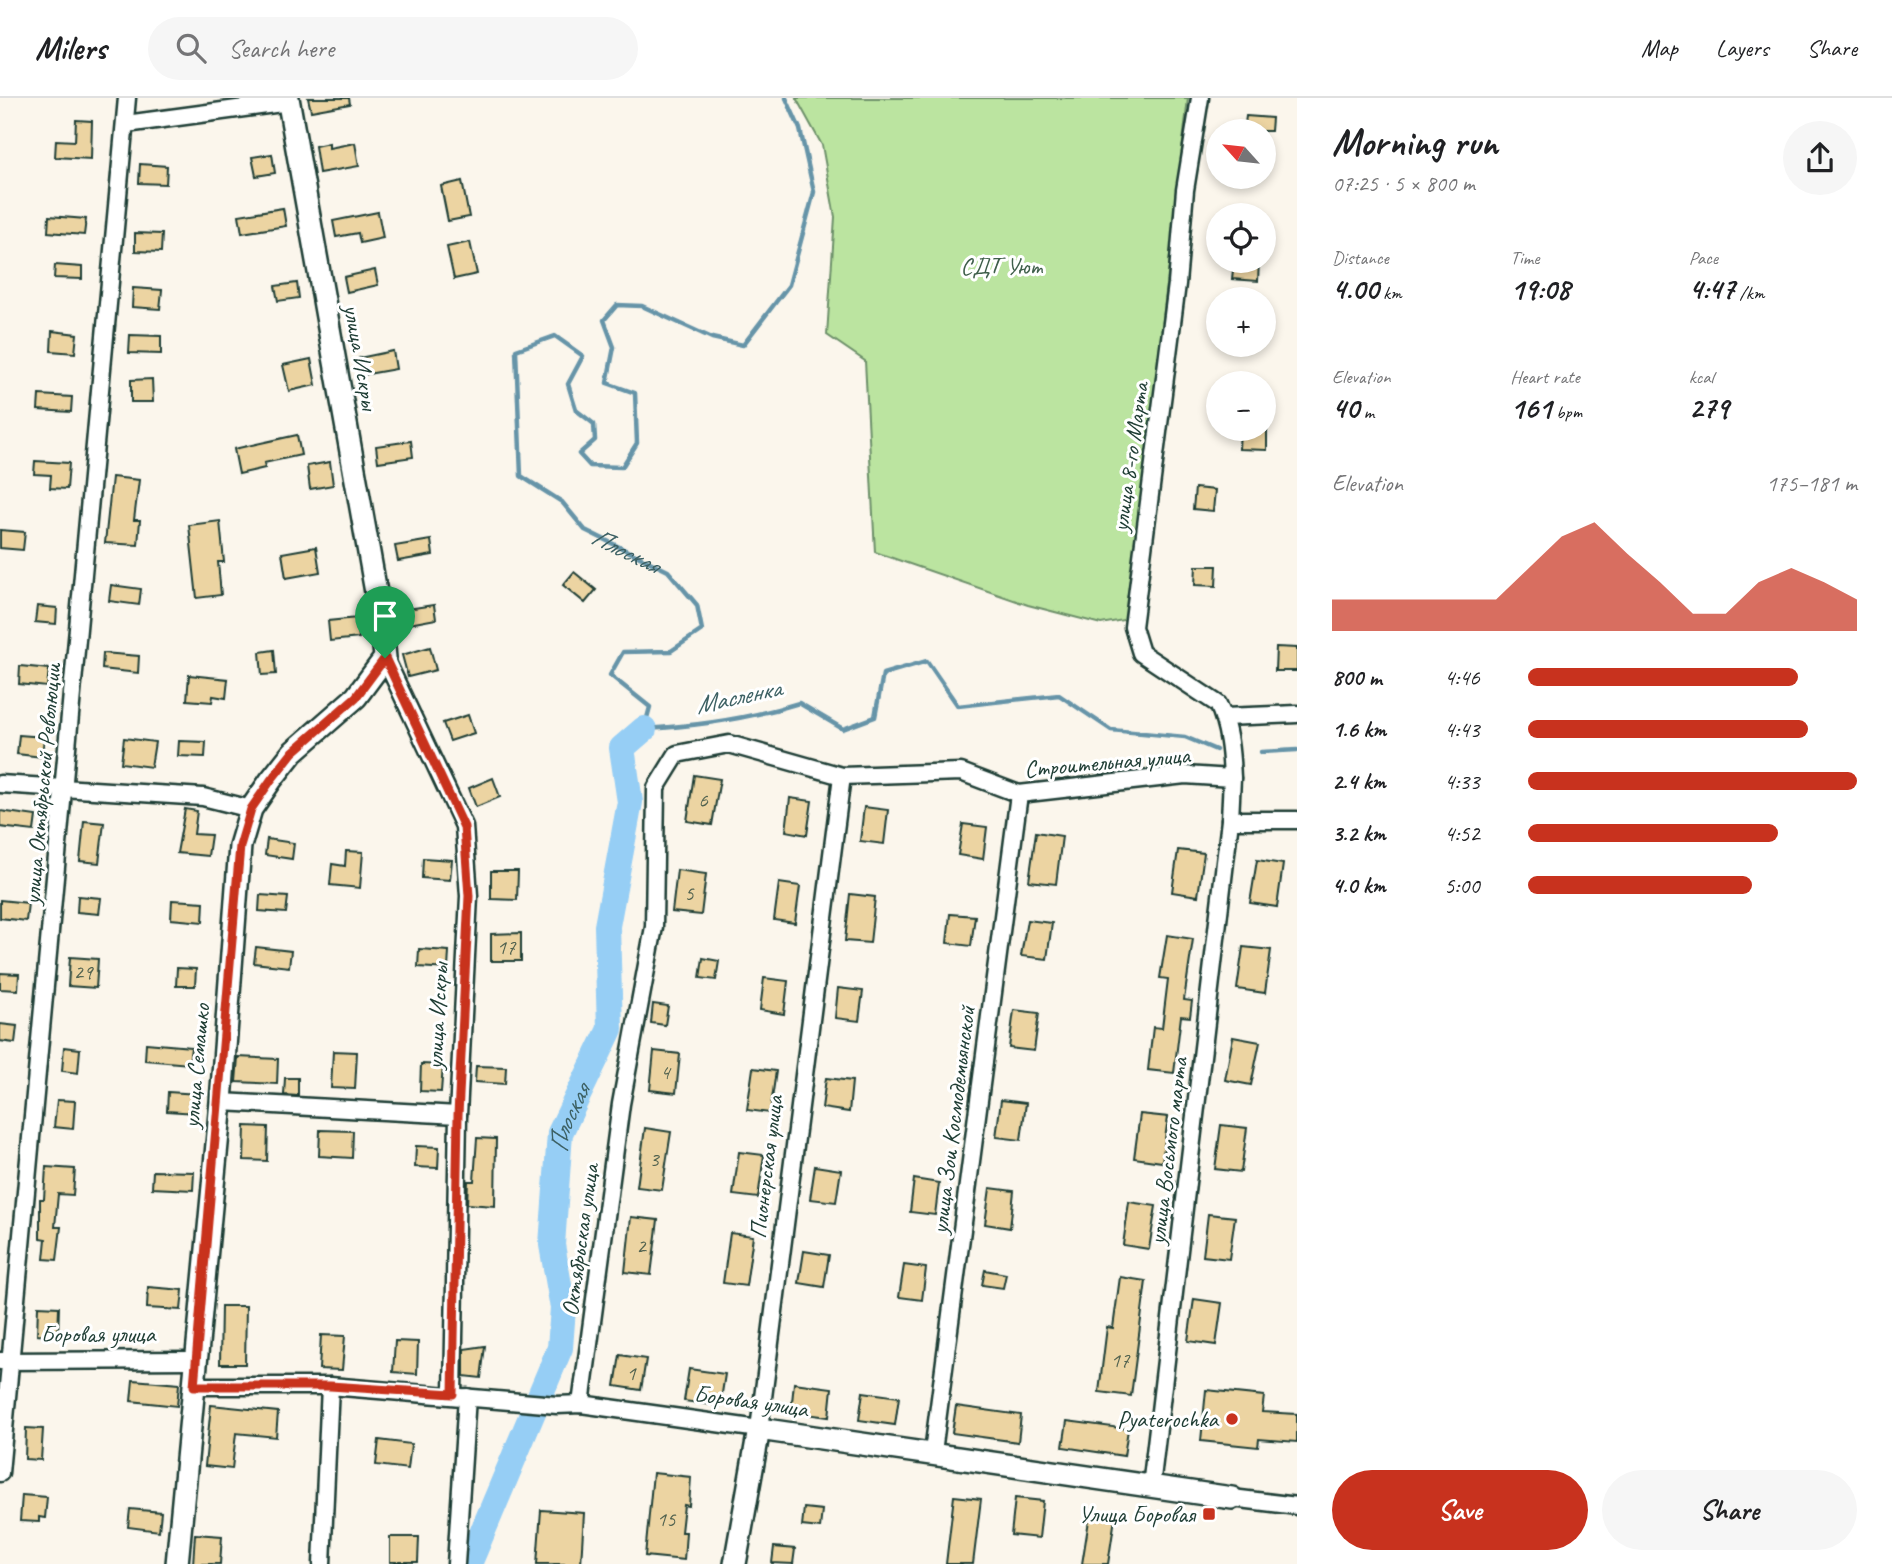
<!DOCTYPE html>
<html lang="en">
<head>
<meta charset="utf-8">
<style>
	body { margin:0; font-family:Caveat,sans-serif; background:#f6f6f6; color:#202124; height:100vh; display:flex; flex-direction:column; font-size:26px; white-space:nowrap }
	* { box-sizing:border-box; margin:0 }
	p { font-size:23px; color:#757577 }
	.icon { flex:none; width:38px; height:38px; fill:none; stroke:currentColor; stroke-width:2; stroke-linecap:round; stroke-linejoin:round }
	.map { position:relative; flex:1; overflow:hidden }
	.sheet { display:flex; flex-direction:column; background:#fff; width:595px }
	.sheet>* { flex:none }
	.needle { width:46px; rotate:297deg }
	.tools { position:absolute; left:1206px; top:21px; display:grid; gap:14px }
	.tools a { display:grid; place-items:center; width:70px; height:70px; border-radius:50%; background:#fff; box-shadow:0 4px 10px #0003; font-size:35px }
	.pin { position:absolute; display:grid; place-items:center; width:60px; height:60px; color:#fff; margin:-72px -30px; border-radius:50% 50% 50% 0; rotate:-45deg; box-shadow:0 0 7px #0007 }
	.pin .icon { rotate:45deg }
	.round { display:grid; place-items:center; flex:none; width:74px; height:74px; border-radius:37px; background:#f6f6f6 }
	.overview { display:flex; align-items:center; justify-content:space-between; height:119px; padding:0 35px }
	h1 { font-size:38px; font-weight:600; line-height:52px }
	.figures { display:grid; grid-template-columns:repeat(3,1fr); gap:10px; height:119px; padding:7px 35px }
	.figures div { display:grid; align-content:center }
	.figures b { font-size:30px; font-weight:600 }
	.figures small { font-size:19px; font-weight:400 }
	.figures p { font-size:19px }
	.chart { height:196px; padding:14px 35px }
	.chart p { display:flex; justify-content:space-between }
	.chart svg { width:100%; height:126px; margin-top:7px; fill:#c8321e; opacity:.7 }
	.cta { display:flex; gap:14px; margin-top:auto; padding:14px 35px }
	.cta a { flex:1; height:80px; border-radius:42px; background:#c8321e; color:#fff; font-size:28px; font-weight:600; line-height:80px; text-align:center }
	.cta a+a { background:#f6f6f6; color:#202124 }
	ul { padding:0 35px; list-style:none; font-size:23px }
	li { display:grid; grid-template-columns:112px 84px 1fr; align-items:center; height:52px }
	li i { height:18px; border-radius:9px; background:#c8321e }
	header { display:flex; align-items:center; gap:42px; box-sizing:border-box; height:98px; padding:0 35px; background:#fff; border-bottom:2px solid #e0e0e0 }
	header strong { font-size:33px }
	nav { display:flex; gap:38px; margin-inline-start:auto; font-size:24px }
	.search { width:490px; height:63px; background:#f6f6f6; display:flex; align-items:center; gap:18px; box-sizing:border-box; padding:0 24px; border-radius:38px; color:#757577; font-size:26px }
	main { display:flex; flex:1; min-height:0 }
	.map>svg:first-child { display:block }
	.green { fill:#bbe4a0; stroke:#6d906a; stroke-width:2 }
	.lines { fill:none; stroke-linecap:round; stroke-linejoin:round }
	.stream { stroke:#6694a8; stroke-width:4.5 }
	.river { stroke:#96cef5; stroke-width:26 }
	.building { fill:#ecd4a2; stroke:#1f3d34; stroke-width:2 }
	.street-casing { stroke:#1f3d34; stroke-width:21 }
	.secondary-casing { stroke:#1f3d34; stroke-width:26 }
	.street { stroke:#fff; stroke-width:16 }
	.secondary { stroke:#fff; stroke-width:21 }
	.route-casing { stroke:#fff; stroke-width:14 }
	.route { stroke:#c8321e; stroke-width:9 }
	.poi-dot { fill:#c8321e; stroke:#fff; stroke-width:2.5 }
	.labels { text-anchor:middle; stroke-width:6; stroke-linejoin:round; paint-order:stroke }
	.number-label { font-size:21px; fill:#526350 }
	.park-label { font-size:24px; fill:#3e5e4a; stroke:#fff }
	.street-label { font-size:24px; fill:#1f3d34; stroke:#fff }
	.poi-label { font-size:24px; fill:#1f3d34; stroke:#fff; text-anchor:end }
	.water-label { font-size:26px; font-style:italic; fill:#3d6164; stroke:#fff }
</style>
</head>
<body>
<header>
<strong>Milers</strong>
<div class="search"><svg class="icon" aria-label="search" viewBox="0 0 24 24"><circle cx="10" cy="10" r="6"/><path d="M15 15l6 6"/></svg>Search here</div>
<nav><a>Map</a><a>Layers</a><a>Share</a></nav>
</header>
<main>
<div class="map">
<svg width="1297" height="1466" viewBox="0 0 1297 1466">
	<rect width="100%" height="100%" fill="#fbf6ec"/>
	<filter id="ink" filterUnits="userSpaceOnUse"><feTurbulence type="fractalNoise" baseFrequency=".0143" numOctaves="2"/><feDisplacementMap in="SourceGraphic" scale="14" xChannelSelector="R" yChannelSelector="G"/><feConvolveMatrix kernelMatrix="1 2 1 2 8 2 1 2 1" color-interpolation-filters="sRGB"/></filter>
	<g filter="url(#ink)">
		<polygon class="green" points="796,0 1188,0 1129,521 1101,526 1028,507 875,454 865,263 827,237 835,119 822,47"/>
		<g class="lines">
			<g class="stream">
				<path id="s1" d="M786,0L800,31L814,94L789,187L743,247L712,240L642,208L617,207L604,222L614,249L607,285L635,295L637,345L622,369L590,368L579,356L595,342L594,326L576,312L568,286L583,258L555,238L516,252L521,378L562,404L585,432L668,473L697,507L702,532L671,553L623,554L610,577L650,609L644,631C698,628 748,621 799,605L843,631L875,619L883,576L927,563L958,608L1059,597L1111,632L1185,639L1216,652"/>
				<polyline points="1261,654 1297,652"/>
			</g>
			<path class="river" id="s2" d="M469,1466L560,1250L563,1210L552,1147L560,1035L610,931L607,828L630,704L622,650L644,631"/>
		</g>
		<g class="building">
			<polygon points="308,0 349,0 350,6 311,13"/>
			<polygon points="1246,18 1272,20 1271,33 1244,33"/>
			<polygon points="76,22 92,23 91,61 55,59 56,42 75,43"/>
			<polygon points="329,45 329,50 355,45 359,68 319,75 315,48"/>
			<polygon points="272,56 275,75 256,78 252,59"/>
			<polygon points="140,66 167,68 166,86 139,85"/>
			<polygon points="462,83 469,119 448,123 441,88"/>
			<polygon points="283,110 286,128 242,135 239,117"/>
			<polygon points="378,114 383,140 360,145 358,135 336,139 333,123"/>
			<polygon points="49,118 86,121 84,137 48,134"/>
			<polygon points="135,135 162,136 161,154 135,153"/>
			<polygon points="470,144 477,176 454,181 447,149"/>
			<polygon points="1234,163 1259,163 1258,183 1232,181"/>
			<polygon points="55,167 82,169 82,181 54,180"/>
			<polygon points="375,172 378,187 347,194 344,179"/>
			<polygon points="297,185 299,200 278,203 275,188"/>
			<polygon points="133,190 162,192 160,211 132,209"/>
			<polygon points="52,233 77,236 75,255 51,253"/>
			<polygon points="130,237 161,238 161,256 129,255"/>
			<polygon points="393,253 396,271 362,277 359,260"/>
			<polygon points="311,261 316,287 289,293 283,267"/>
			<polygon points="152,281 153,304 131,304 131,282"/>
			<polygon points="39,297 72,299 71,314 38,312"/>
			<polygon points="1240,331 1267,331 1267,352 1239,351"/>
			<polygon points="297,337 301,357 264,365 265,370 239,376 234,351"/>
			<polygon points="411,343 413,359 378,364 376,348"/>
			<polygon points="35,363 69,365 67,391 50,390 51,377 34,376"/>
			<polygon points="330,364 333,387 310,391 307,368"/>
			<polygon points="112,379 139,382 134,422 140,422 138,447 105,445"/>
			<polygon points="1195,390 1215,392 1213,413 1193,411"/>
			<polygon points="220,423 224,464 218,464 221,497 197,500 189,427"/>
			<polygon points="0,432 25,434 23,452 0,450"/>
			<polygon points="431,442 433,457 398,463 395,448"/>
			<polygon points="316,449 320,474 286,480 282,455"/>
			<polygon points="1196,468 1217,468 1216,488 1195,487"/>
			<polygon points="574,474 596,492 585,505 563,487"/>
			<polygon points="111,487 141,491 139,507 109,503"/>
			<polygon points="434,507 436,521 409,526 407,511"/>
			<polygon points="37,508 57,510 56,526 35,524"/>
			<polygon points="357,520 359,540 330,543 328,523"/>
			<polygon points="430,549 436,572 408,579 402,557"/>
			<polygon points="1276,549 1297,550 1297,573 1275,573"/>
			<polygon points="274,552 276,576 262,577 260,554"/>
			<polygon points="103,555 139,558 138,575 102,571"/>
			<polygon points="20,568 49,571 47,589 19,586"/>
			<polygon points="189,577 228,581 226,600 213,598 212,604 187,602"/>
			<polygon points="468,617 474,635 450,643 443,625"/>
			<polygon points="19,637 44,639 42,659 17,656"/>
			<polygon points="124,640 155,644 151,669 121,665"/>
			<polygon points="179,643 206,644 205,659 178,658"/>
			<polygon points="694,677 720,681 712,727 687,723"/>
			<polygon points="493,680 500,699 476,709 469,690"/>
			<polygon points="790,700 812,703 807,737 786,733"/>
			<polygon points="864,709 888,712 884,746 860,743"/>
			<polygon points="185,711 197,713 194,736 211,737 208,758 177,755"/>
			<polygon points="0,713 36,718 34,733 0,729"/>
			<polygon points="84,723 104,725 99,765 80,763"/>
			<polygon points="963,726 987,729 983,761 958,757"/>
			<polygon points="1036,734 1062,738 1056,786 1029,783"/>
			<polygon points="267,741 294,745 292,761 265,757"/>
			<polygon points="1178,752 1204,755 1198,798 1172,794"/>
			<polygon points="346,753 363,754 360,790 330,787 332,766 345,768"/>
			<polygon points="423,760 452,762 450,782 422,780"/>
			<polygon points="1257,762 1283,766 1277,809 1250,805"/>
			<polygon points="677,772 706,776 701,817 672,814"/>
			<polygon points="491,773 518,773 517,802 491,801"/>
			<polygon points="779,785 800,788 795,825 774,822"/>
			<polygon points="850,796 875,799 870,845 845,843"/>
			<polygon points="260,797 288,799 286,815 259,813"/>
			<polygon points="78,798 101,800 99,816 77,814"/>
			<polygon points="0,802 28,805 26,823 0,820"/>
			<polygon points="172,802 204,804 203,824 171,821"/>
			<polygon points="950,816 975,818 971,848 947,845"/>
			<polygon points="1027,822 1052,825 1047,861 1021,858"/>
			<polygon points="521,835 521,863 491,863 491,836"/>
			<polygon points="1167,837 1193,841 1184,902 1192,903 1190,919 1181,918 1174,975 1148,972 1153,929 1162,930 1168,881 1160,880"/>
			<polygon points="256,849 291,853 289,869 254,865"/>
			<polygon points="1243,849 1271,852 1265,895 1237,891"/>
			<polygon points="419,851 449,853 448,871 418,869"/>
			<polygon points="70,859 98,861 96,890 68,888"/>
			<polygon points="703,860 719,863 716,882 700,880"/>
			<polygon points="177,870 196,871 195,888 176,888"/>
			<polygon points="0,875 19,876 18,892 0,891"/>
			<polygon points="764,880 788,883 784,916 760,912"/>
			<polygon points="838,890 863,893 859,923 835,920"/>
			<polygon points="653,906 668,908 665,927 651,925"/>
			<polygon points="1014,912 1039,915 1034,953 1009,950"/>
			<polygon points="0,926 17,928 15,945 0,943"/>
			<polygon points="1233,939 1260,944 1251,987 1225,982"/>
			<polygon points="146,945 191,949 189,966 145,962"/>
			<polygon points="64,949 80,951 78,975 62,973"/>
			<polygon points="333,953 357,954 355,991 331,990"/>
			<polygon points="654,953 680,956 676,995 650,992"/>
			<polygon points="238,959 278,961 277,986 236,984"/>
			<polygon points="421,966 443,967 441,994 420,993"/>
			<polygon points="476,968 506,969 505,986 475,984"/>
			<polygon points="753,970 776,973 770,1015 747,1012"/>
			<polygon points="285,980 298,980 298,998 284,997"/>
			<polygon points="826,980 852,983 849,1014 822,1010"/>
			<polygon points="168,994 198,996 196,1015 167,1013"/>
			<polygon points="57,1002 75,1003 73,1031 54,1029"/>
			<polygon points="1001,1002 1026,1005 1021,1042 996,1039"/>
			<polygon points="1140,1016 1168,1019 1162,1064 1134,1060"/>
			<polygon points="1221,1027 1247,1030 1241,1074 1215,1071"/>
			<polygon points="245,1028 268,1029 267,1063 244,1062"/>
			<polygon points="645,1030 671,1034 662,1092 637,1089"/>
			<polygon points="320,1032 353,1033 352,1060 319,1058"/>
			<polygon points="477,1040 496,1041 495,1108 467,1106 468,1083 474,1083"/>
			<polygon points="416,1048 439,1049 438,1070 415,1069"/>
			<polygon points="739,1054 764,1057 758,1100 733,1097"/>
			<polygon points="815,1068 841,1072 836,1104 810,1101"/>
			<polygon points="46,1069 75,1071 73,1097 58,1096 55,1129 61,1129 57,1162 44,1161 46,1141 40,1140 40,1101 44,1101"/>
			<polygon points="153,1073 194,1074 193,1092 152,1090"/>
			<polygon points="914,1081 939,1085 935,1117 910,1114"/>
			<polygon points="990,1090 1014,1093 1010,1130 985,1126"/>
			<polygon points="1129,1104 1156,1108 1149,1151 1123,1147"/>
			<polygon points="1208,1116 1235,1119 1229,1161 1203,1158"/>
			<polygon points="631,1119 658,1122 651,1177 625,1174"/>
			<polygon points="730,1135 753,1138 746,1188 723,1185"/>
			<polygon points="804,1153 829,1157 824,1189 799,1185"/>
			<polygon points="904,1167 926,1170 922,1202 899,1199"/>
			<polygon points="985,1172 1006,1176 1003,1190 982,1187"/>
			<polygon points="1120,1179 1146,1183 1131,1298 1099,1294 1107,1229 1113,1230"/>
			<polygon points="148,1189 183,1192 181,1212 147,1210"/>
			<polygon points="1194,1201 1222,1205 1216,1247 1188,1243"/>
			<polygon points="38,1208 59,1209 58,1239 37,1237"/>
			<polygon points="221,1208 246,1208 245,1266 220,1266"/>
			<polygon points="321,1237 345,1238 342,1272 319,1271"/>
			<polygon points="395,1243 418,1244 417,1276 393,1274"/>
			<polygon points="485,1248 481,1280 464,1278 464,1251"/>
			<polygon points="620,1257 646,1261 641,1292 615,1288"/>
			<polygon points="689,1271 725,1276 720,1308 684,1303"/>
			<polygon points="133,1282 179,1286 177,1308 131,1303"/>
			<polygon points="794,1285 832,1290 829,1319 791,1314"/>
			<polygon points="1206,1292 1264,1298 1262,1314 1297,1316 1297,1344 1259,1341 1258,1349 1201,1343"/>
			<polygon points="863,1294 899,1299 895,1327 859,1322"/>
			<polygon points="211,1307 278,1314 276,1339 236,1335 232,1371 205,1368"/>
			<polygon points="956,1308 1021,1317 1018,1344 952,1335"/>
			<polygon points="1067,1323 1128,1331 1124,1358 1063,1349"/>
			<polygon points="26,1330 43,1331 41,1362 25,1361"/>
			<polygon points="379,1342 411,1346 408,1371 376,1367"/>
			<polygon points="653,1375 691,1379 689,1408 684,1407 681,1434 686,1434 684,1462 645,1458"/>
			<polygon points="22,1397 47,1399 45,1420 39,1419 39,1424 20,1423"/>
			<polygon points="954,1398 981,1401 973,1466 946,1466"/>
			<polygon points="1015,1400 1043,1403 1039,1440 1011,1437"/>
			<polygon points="804,1410 822,1412 820,1430 802,1428"/>
			<polygon points="130,1411 161,1414 159,1433 128,1429"/>
			<polygon points="541,1412 584,1415 581,1466 537,1466"/>
			<polygon points="1090,1416 1115,1420 1108,1466 1082,1466"/>
			<polygon points="195,1436 222,1438 220,1466 193,1466"/>
			<polygon points="390,1439 419,1439 418,1464 390,1464"/>
			<polygon points="774,1449 795,1451 793,1466 772,1465"/>
		</g>
		<g class="lines">
			<defs>
				<g id="street">
					<path d="M1200,0L1185,92L1177,186L1133,529L1141,555L1218,606C1229,630 1231,655 1232,680"/>
					<polyline points="126,26 289,4"/>
					<polyline points="385,560 464,728 469,798 458,1017 453,1296"/>
					<polyline points="1224,619 1297,616"/>
					<polyline points="0,686 203,699 251,711"/>
					<polyline points="221,1004 458,1017"/>
					<polyline points="0,1263 196,1262"/>
					<polyline points="194,1288 330,1288 557,1307 581,1306 759,1331 842,678"/>
					<polyline points="581,1306 621,1006 654,829 656,690 677,656 729,646 842,678 961,674 1019,696 1185,677 1232,680 1230,722 1297,722"/>
					<polyline points="933,1354 1019,696"/>
					<polyline points="0,1375 127,0"/>
					<polyline points="1151,1389 1230,722"/>
					<polyline points="1232,1400 1297,1408"/>
					<polyline points="322,1466 330,1288"/>
					<polyline points="456,1466 467,1299"/>
				</g>
				<g id="secondary">
					<polyline points="177,1466 221,1004 240,748 251,711 271,682 293,654 356,599 385,560 382,528 288,0"/>
					<polyline points="735,1466 759,1331 1232,1400"/>
				</g>
			</defs>
			<use href="#street" class="street-casing"/>
			<use href="#secondary" class="secondary-casing"/>
			<use href="#street" class="street"/>
			<use href="#secondary" class="secondary"/>
		</g>
	</g>
	<g class="lines" filter="url(#ink)">
		<defs>
			<polygon id="route" points="385,560 464,729 469,798 458,1017 453,1296 330,1288 194,1288 240,748 251,711 271,682 293,654 356,599"/>
		</defs>
		<use href="#route" class="route-casing"/>
		<use href="#route" class="route"/>
	</g>
	<g class="poi-dot">
		<circle cx="1232" cy="1321" r="7"/>
		<rect x="1202" y="1409" width="14" height="14" rx="3.5"/>
	</g>
	<g class="labels">
		<g class="number-label">
			<text x="703" y="709">6</text>
			<text x="689" y="802">5</text>
			<text x="506" y="856">17</text>
			<text x="83" y="881">29</text>
			<text x="665" y="981">4</text>
			<text x="654" y="1068">3</text>
			<text x="641" y="1155">2</text>
			<text x="1120" y="1269">17</text>
			<text x="631" y="1282">1</text>
			<text x="666" y="1428">15</text>
		</g>
		<g class="park-label">
			<text x="1001" y="176">СДТ Уют</text>
		</g>
		<g class="street-label">
			<text transform="translate(361 259) rotate(80)" y="8">улица Искры</text>
			<text transform="translate(1130 359) rotate(-82)" y="8">улица 8-го Марта</text>
			<text transform="translate(1107 664) rotate(-5)" y="8">Строительная улица</text>
			<text transform="translate(42 686) rotate(-85)" y="8">улица Октябрьской Революции</text>
			<text transform="translate(437 918) rotate(-87)" y="8">улица Искры</text>
			<text transform="translate(196 968) rotate(-85)" y="8">улица Семашко</text>
			<text transform="translate(953 1022) rotate(-83)" y="8">улица Зои Космодемьянской</text>
			<text transform="translate(1168 1053) rotate(-83)" y="8">улица Восьмого марта</text>
			<text transform="translate(766 1069) rotate(-83)" y="8">Пионерская улица</text>
			<text transform="translate(580 1142) rotate(-82)" y="8">Октябрьская улица</text>
			<text x="98" y="1244">Боровая улица</text>
			<text transform="translate(751 1303) rotate(8)" y="8">Боровая улица</text>
		</g>
		<g class="poi-label">
			<text x="1218" y="1329">Pyaterochka</text>
			<text x="1195" y="1424">Улица Боровая</text>
		</g>
		<g class="water-label">
			<text dy="9" stroke="none"><textPath href="#s1" startOffset="1097">Плоская</textPath></text>
			<text transform="translate(738 598) rotate(-12)" y="9">Масленка</text>
			<text dy="9" stroke="none"><textPath href="#s2" startOffset="467">Плоская</textPath></text>
		</g>
	</g>
</svg>
<div class="tools">
<a><svg class="needle" viewBox="-14 -14 28 28"><path d="M0-13l5 13h-10z" fill="#e53935"/><path d="M0 13l5-13h-10z" fill="#757577"/></svg></a>
<a><svg class="icon" aria-label="locate" viewBox="0 0 24 24"><circle cx="12" cy="12" r="6"/><path d="M12 2v4M12 18v4M2 12h4M18 12h4"/></svg></a>
<a>+</a>
<a>−</a>
</div>
<div class="pin" style="left:385px;top:560px;background:#1e9e55"><svg class="icon" aria-label="arrive" viewBox="0 0 24 24"><path d="M6 21V4h12l-3 4 3 4H6"/></svg></div>
</div>
<section class="sheet">
<div class="overview"><div><h1>Morning run</h1><p>07:25 · 5 × 800 m</p></div><a class="round"><svg class="icon" aria-label="share" viewBox="0 0 24 24"><path d="M12 15V3M7 8l5-5 5 5M5 13v7h14v-7"/></svg></a></div>
<div class="figures">
<div><p>Distance</p><b>4.00<small> km</small></b></div>
<div><p>Time</p><b>19:08</b></div>
<div><p>Pace</p><b>4:47<small> /km</small></b></div>
</div>
<div class="figures">
<div><p>Elevation</p><b>40<small> m</small></b></div>
<div><p>Heart rate</p><b>161<small> bpm</small></b></div>
<div><p>kcal</p><b>279</b></div>
</div>
<div class="chart"><p><span>Elevation</span>175–181 m</p>
<svg viewBox="0 0 160 44" preserveAspectRatio="none"><path d="M0 44V33L10 33L20 33L30 33L40 33L50 33L60 22L70 11L80 6L90 17L100 27L110 38L120 38L130 27L140 22L150 27L160 33V44z"/></svg>
</div>
<ul>
<li><b>800 m</b>4:46<i style="width:82%"></i></li>
<li><b>1.6 km</b>4:43<i style="width:85%"></i></li>
<li><b>2.4 km</b>4:33<i style="width:100%"></i></li>
<li><b>3.2 km</b>4:52<i style="width:76%"></i></li>
<li><b>4.0 km</b>5:00<i style="width:68%"></i></li>
</ul>
<div class="cta"><a>Save</a><a>Share</a></div>
</section>
</main>
</body>
</html>
